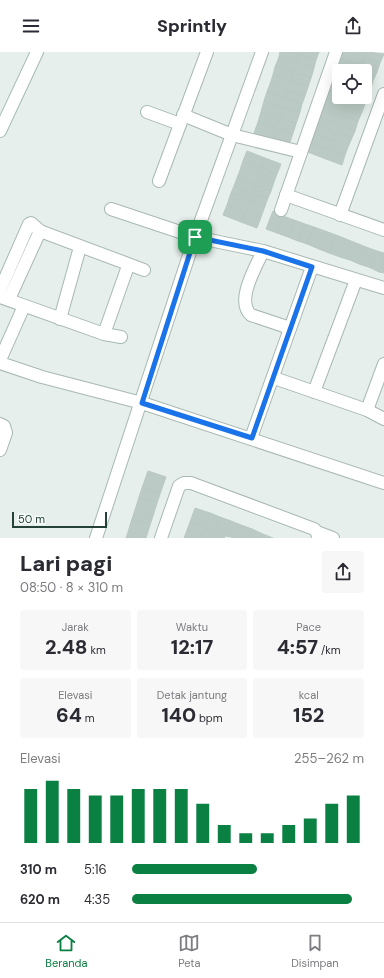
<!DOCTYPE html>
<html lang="id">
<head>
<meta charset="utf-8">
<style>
	body { margin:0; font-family:"DM Sans",sans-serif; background:#f7f7f7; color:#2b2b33; height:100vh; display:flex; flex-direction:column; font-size:15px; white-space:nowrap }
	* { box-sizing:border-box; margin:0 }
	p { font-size:13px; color:#7c7c81 }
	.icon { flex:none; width:22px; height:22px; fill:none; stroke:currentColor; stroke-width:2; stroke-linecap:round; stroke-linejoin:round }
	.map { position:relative; height:486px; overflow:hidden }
	.side { display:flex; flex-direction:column; background:#fff; flex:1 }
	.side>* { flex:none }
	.controls { position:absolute; left:332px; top:12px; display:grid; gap:8px }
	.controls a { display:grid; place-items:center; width:40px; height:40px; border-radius:4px; background:#fff; box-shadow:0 4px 16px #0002; font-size:20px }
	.scale { position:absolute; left:12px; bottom:10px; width:95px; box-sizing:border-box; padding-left:4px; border:2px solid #24423a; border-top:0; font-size:11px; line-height:14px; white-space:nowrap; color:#24423a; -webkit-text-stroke:3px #f7fbf9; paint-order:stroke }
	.pin { position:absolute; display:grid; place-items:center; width:34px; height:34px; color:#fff; margin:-17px; border-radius:8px; box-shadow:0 2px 6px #0006 }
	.round { display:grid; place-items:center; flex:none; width:42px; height:42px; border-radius:4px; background:#f7f7f7 }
	.summary { display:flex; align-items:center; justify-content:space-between; height:68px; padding:0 20px }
	h1 { font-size:22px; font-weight:800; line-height:30px }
	.stats { display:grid; grid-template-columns:repeat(3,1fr); gap:6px; height:68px; padding:4px 20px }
	.stats div { display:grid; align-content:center; border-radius:4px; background:#f7f7f7; text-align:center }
	.stats b { font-size:20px; font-weight:800 }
	.stats small { font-size:11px; font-weight:400 }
	.stats p { font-size:11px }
	.chart { height:112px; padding:8px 20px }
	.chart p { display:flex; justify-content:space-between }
	.chart svg { width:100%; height:72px; margin-top:4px; stroke:#0b8043; stroke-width:6 }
	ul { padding:0 20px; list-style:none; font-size:13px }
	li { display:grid; grid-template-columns:64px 48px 1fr; align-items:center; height:30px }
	li i { height:10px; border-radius:5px; background:#0b8043 }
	header { display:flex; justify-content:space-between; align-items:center; height:52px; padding:0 20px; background:#fff; font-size:18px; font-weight:800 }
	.tab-bar { display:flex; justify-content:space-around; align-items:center; height:56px; border-top:1px solid #e1e1e2; background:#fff; font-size:11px; color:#7c7c81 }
	.tab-bar a { display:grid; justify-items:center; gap:2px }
	.tab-bar .selected { color:#0b8043 }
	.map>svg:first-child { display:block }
	.building { fill:#bbcac4; stroke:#b8c9c2 }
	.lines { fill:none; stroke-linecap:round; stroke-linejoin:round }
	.minor-casing { stroke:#a8b8b2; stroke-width:14 }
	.secondary-casing { stroke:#a4bbb3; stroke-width:14 }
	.minor { stroke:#fff; stroke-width:12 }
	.secondary { stroke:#fff; stroke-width:12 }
	.route-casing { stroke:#fff; stroke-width:8 }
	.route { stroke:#1a73e8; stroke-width:5 }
</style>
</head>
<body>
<header><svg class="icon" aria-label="menu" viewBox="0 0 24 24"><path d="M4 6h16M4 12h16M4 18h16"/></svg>Sprintly<svg class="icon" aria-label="share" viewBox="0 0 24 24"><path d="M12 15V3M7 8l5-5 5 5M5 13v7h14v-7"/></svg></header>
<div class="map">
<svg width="384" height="486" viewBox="0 0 384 486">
	<rect width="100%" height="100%" fill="#e6efeb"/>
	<g class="building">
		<polygon points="280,0 290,0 300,3 297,11 279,5"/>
		<polygon points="290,0 301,0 300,3"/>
		<polygon points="301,0 319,0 316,8 300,3"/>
		<polygon points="343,0 351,0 365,5 362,14 340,6"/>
		<polygon points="351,0 367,0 365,5"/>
		<polygon points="367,0 384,2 380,11 365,5"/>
		<polygon points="300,3 316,8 314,16 297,11"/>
		<polygon points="279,5 297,11 294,21 275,15"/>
		<polygon points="365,5 380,11 377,20 362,14"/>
		<polygon points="340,6 362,14 360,19 347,19 337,15"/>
		<polygon points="297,11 314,16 311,26 294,21"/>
		<polygon points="362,14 377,20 373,29 365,26 365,19 360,19"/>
		<polygon points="275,15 294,21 291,29 273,23"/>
		<polygon points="337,15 347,19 339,19 339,24 334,22"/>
		<polygon points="294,21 311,26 308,35 291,29"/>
		<polygon points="334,22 339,24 339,33 331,30"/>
		<polygon points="273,23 291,29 289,38 270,32"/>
		<polygon points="365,26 373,29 371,36 365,34"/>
		<polygon points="291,29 308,35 305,44 289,38"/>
		<polygon points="331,30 339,33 339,42 328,38"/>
		<polygon points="270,32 289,38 286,46 267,40"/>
		<polygon points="365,34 371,36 368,44 365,42"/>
		<polygon points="289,38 305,44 302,52 286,46"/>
		<polygon points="328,38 339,42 339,45 350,46 346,54 325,46"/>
		<polygon points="267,40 286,46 283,55 264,49"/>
		<polygon points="365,42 368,44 365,52 350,46 365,45"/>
		<polygon points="286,46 302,52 300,60 283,55"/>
		<polygon points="325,46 346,54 343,64 322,56"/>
		<polygon points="350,46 365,52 362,60 346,54"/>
		<polygon points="264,49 283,55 279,66 261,60"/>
		<polygon points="346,54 362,60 358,69 343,64"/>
		<polygon points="283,55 300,60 296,72 279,66"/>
		<polygon points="322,56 343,64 339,73 318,65"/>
		<polygon points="261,60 279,66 276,76 258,70"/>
		<polygon points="343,64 358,69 355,79 339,73"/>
		<polygon points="318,65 339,73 336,80 315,72"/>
		<polygon points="279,66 296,72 293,81 276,76"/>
		<polygon points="258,70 276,76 273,87 254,81"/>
		<polygon points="315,72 336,80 333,89 312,81"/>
		<polygon points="339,73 355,79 352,86 336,80"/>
		<polygon points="276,76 293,81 289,93 273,87"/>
		<polygon points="336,80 352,86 348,95 333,89"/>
		<polygon points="312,81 333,89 330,98 309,90"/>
		<polygon points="333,89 348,95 345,103 330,98"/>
		<polygon points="309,90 330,98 326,107 305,99"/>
		<polygon points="330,98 345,103 342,113 326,107"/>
		<polygon points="247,99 265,106 262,116 243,109"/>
		<polygon points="265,106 281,112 277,122 262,116"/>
		<polygon points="243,109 262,116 259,124 240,118"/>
		<polygon points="262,116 277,122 274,130 259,124"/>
		<polygon points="240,118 259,124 255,133 237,126"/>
		<polygon points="259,124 274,130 271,139 255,133"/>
		<polygon points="237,126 255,133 252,141 234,134"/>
		<polygon points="255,133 271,139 268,146 252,141"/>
		<polygon points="234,134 252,141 250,148 231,141"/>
		<polygon points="231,141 250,148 246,160 227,153"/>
		<polygon points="252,141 268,146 265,154 250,148"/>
		<polygon points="250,148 265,154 261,165 246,160"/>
		<polygon points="227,153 246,160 241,170 223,163"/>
		<polygon points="273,159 283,164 277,181 266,177"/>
		<polygon points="246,160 261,165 257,176 241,170"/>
		<polygon points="283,164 294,168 288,185 277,181"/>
		<polygon points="294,168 305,172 298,189 288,185"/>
		<polygon points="305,172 314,175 307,192 298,189"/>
		<polygon points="314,175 325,179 319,197 307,192"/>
		<polygon points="325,179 336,183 329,201 319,197"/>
		<polygon points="336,183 346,187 340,205 329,201"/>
		<polygon points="346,187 356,191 350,208 340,205"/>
		<polygon points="356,191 366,195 359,212 350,208"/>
		<polygon points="366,195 377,199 371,216 359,212"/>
		<polygon points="377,199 384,201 384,207 379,220 371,216"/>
		<polygon points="384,207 384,221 379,220"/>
		<polygon points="148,419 166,425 160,442 142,436"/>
		<polygon points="142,436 160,442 157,451 139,445"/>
		<polygon points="139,445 157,451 153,464 135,458"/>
		<polygon points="195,456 210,461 204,476 190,470"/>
		<polygon points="135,458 153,464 150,473 132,467"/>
		<polygon points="210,461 220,465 215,480 204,476"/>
		<polygon points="220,465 231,469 225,484 215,480"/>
		<polygon points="132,467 150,473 146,486 128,480"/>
		<polygon points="231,469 241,473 236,486 225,484"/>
		<polygon points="190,470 204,476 200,486 184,486"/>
		<polygon points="241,473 252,477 249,486 236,486"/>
		<polygon points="204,476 215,480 213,486 200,486"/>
		<polygon points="252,477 263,482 261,486 249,486"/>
		<polygon points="128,480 145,486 126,486"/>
		<polygon points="215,480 225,484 224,486 213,486"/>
		<polygon points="263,482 273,486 261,486"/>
	</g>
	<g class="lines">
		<defs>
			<g id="minor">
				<polyline points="147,60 180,72"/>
				<polyline points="183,63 232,83 301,100"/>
				<polyline points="159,129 207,0"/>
				<polyline points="286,143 384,178"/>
				<polyline points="111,157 195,185 263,199 384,236"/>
				<polyline points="281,158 336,0"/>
				<polyline points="340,163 384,42"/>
				<path d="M263,199C256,215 235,249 251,263L290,276"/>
				<polyline points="0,238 29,172 31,171 40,179 144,218"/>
				<polyline points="0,245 104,282 121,285"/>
				<polyline points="9,247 40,179"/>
				<polyline points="60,267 80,195"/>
				<polyline points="104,282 128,214"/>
				<polyline points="0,308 24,254"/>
				<polyline points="0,311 42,325 142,351 384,431"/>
				<polyline points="274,326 367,358 384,367"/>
				<polyline points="314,340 356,228"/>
				<polyline points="367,358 384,312"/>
				<polyline points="0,372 4,374 6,381 0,398"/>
				<polyline points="251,386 312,215"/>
				<polyline points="317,480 333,486"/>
				<polyline points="96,486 195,185 262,0"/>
				<polyline points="161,486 179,434 184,431 191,431 314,477 317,480 318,486"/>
			</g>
			<polyline id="secondary" points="0,79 37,0"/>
		</defs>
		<use href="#minor" class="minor-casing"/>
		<use href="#secondary" class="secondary-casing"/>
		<use href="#minor" class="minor"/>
		<use href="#secondary" class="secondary"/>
	</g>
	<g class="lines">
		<defs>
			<polygon id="route" points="195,185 263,199 312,215 252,386 142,351"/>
		</defs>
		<use href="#route" class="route-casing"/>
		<use href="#route" class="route"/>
	</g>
</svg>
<div class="controls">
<a><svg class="icon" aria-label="locate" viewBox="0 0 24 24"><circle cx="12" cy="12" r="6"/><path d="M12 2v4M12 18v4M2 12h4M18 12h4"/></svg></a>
</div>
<div class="scale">50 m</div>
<div class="pin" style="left:195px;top:185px;background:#1e9e55"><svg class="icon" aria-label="arrive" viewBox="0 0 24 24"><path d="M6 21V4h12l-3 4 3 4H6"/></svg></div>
</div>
<section class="side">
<div class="summary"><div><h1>Lari pagi</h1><p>08:50 · 8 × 310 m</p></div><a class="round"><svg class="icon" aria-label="share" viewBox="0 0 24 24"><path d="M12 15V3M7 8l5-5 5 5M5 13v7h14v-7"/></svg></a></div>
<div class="stats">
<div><p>Jarak</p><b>2.48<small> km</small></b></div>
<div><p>Waktu</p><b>12:17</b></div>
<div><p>Pace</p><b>4:57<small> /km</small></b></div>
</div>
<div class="stats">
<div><p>Elevasi</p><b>64<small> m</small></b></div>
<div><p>Detak jantung</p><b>140<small> bpm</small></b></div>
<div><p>kcal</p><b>152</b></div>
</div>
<div class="chart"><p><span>Elevasi</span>255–262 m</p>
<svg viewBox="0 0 160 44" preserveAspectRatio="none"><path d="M5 44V11M15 44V6M25 44V11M35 44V15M45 44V15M55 44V11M65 44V11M75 44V11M85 44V20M95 44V33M105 44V38M115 44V38M125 44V33M135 44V29M145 44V20M155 44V15"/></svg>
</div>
<ul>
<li><b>310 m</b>5:16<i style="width:54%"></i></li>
<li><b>620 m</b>4:35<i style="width:95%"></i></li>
</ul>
</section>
<nav class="tab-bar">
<a class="selected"><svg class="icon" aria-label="home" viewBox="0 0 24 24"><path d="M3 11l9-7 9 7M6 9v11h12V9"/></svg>Beranda</a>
<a><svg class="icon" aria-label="map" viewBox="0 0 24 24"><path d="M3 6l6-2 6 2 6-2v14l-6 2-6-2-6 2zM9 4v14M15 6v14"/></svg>Peta</a>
<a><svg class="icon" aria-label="saved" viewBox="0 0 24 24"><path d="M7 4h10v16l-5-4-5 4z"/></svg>Disimpan</a>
</nav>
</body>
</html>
